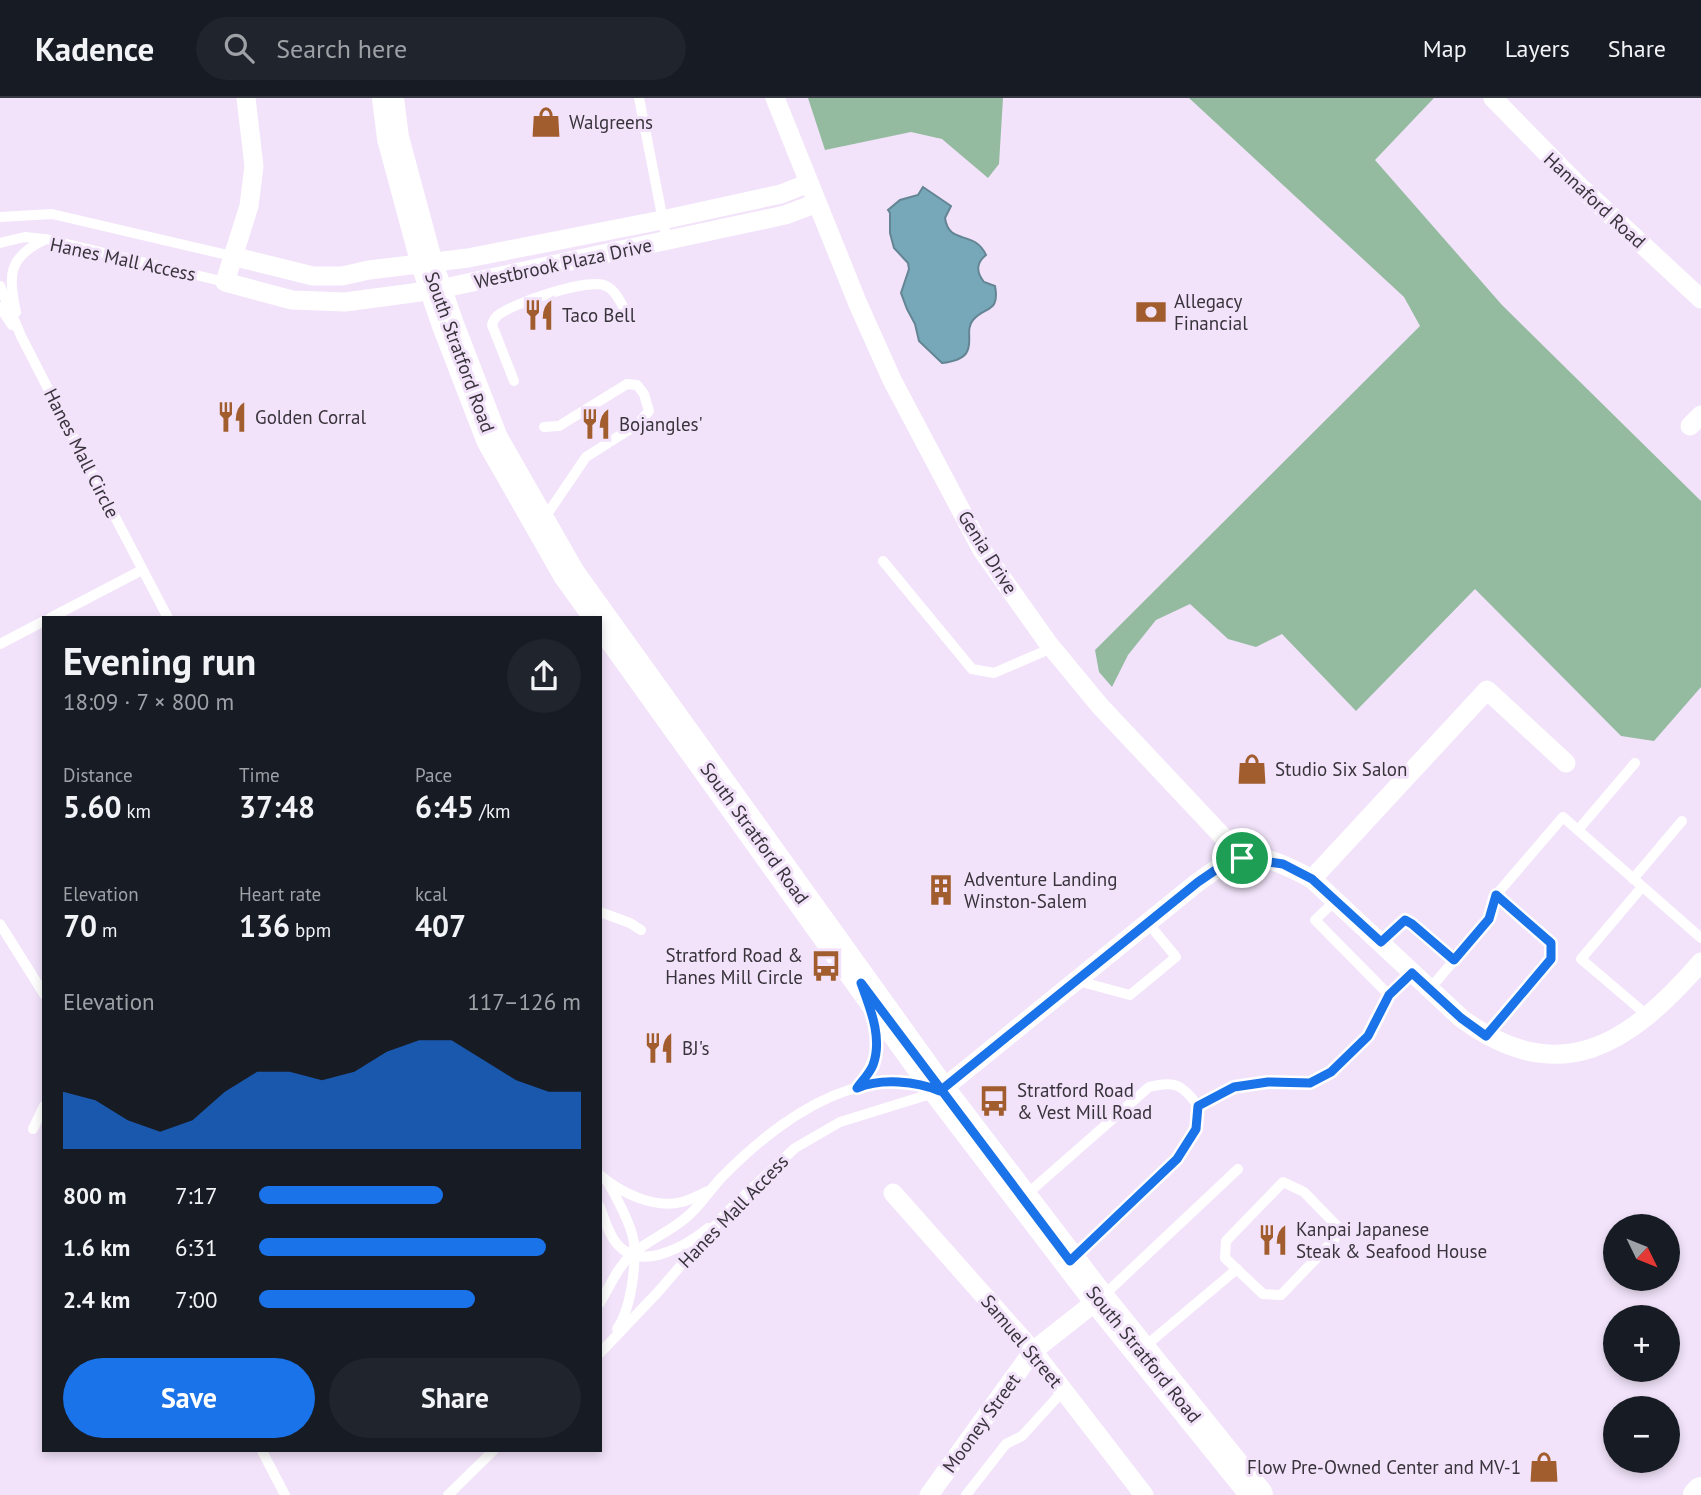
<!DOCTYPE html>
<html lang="en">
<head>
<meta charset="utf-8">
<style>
	body { margin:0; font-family:"PT Sans",sans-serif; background:#20242c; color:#f1f3f6; height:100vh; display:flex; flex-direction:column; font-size:26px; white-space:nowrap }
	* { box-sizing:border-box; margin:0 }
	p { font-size:23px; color:#9ea1a6 }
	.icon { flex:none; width:38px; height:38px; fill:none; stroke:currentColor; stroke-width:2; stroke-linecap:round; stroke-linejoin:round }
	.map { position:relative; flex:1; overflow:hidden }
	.panel { position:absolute; left:42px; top:518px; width:560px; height:836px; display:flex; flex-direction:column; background:#171b24; border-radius:0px; box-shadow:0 4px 10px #0003 }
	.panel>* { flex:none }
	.needle { width:46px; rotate:133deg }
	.controls { position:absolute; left:1603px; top:1116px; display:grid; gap:14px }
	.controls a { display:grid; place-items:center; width:77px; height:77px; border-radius:50%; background:#171b24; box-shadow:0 4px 10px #0003; font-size:35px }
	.pin { position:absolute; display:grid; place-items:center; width:60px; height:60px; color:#fff; margin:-30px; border:4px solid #fff; border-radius:50%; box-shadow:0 2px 7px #0007 }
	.round { display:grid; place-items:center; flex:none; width:74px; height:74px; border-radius:37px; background:#20242c }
	.headline { display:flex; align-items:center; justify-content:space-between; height:119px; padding:0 21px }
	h1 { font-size:38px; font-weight:700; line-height:52px }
	.metrics { display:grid; grid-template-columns:repeat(3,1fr); gap:10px; height:119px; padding:7px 21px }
	.metrics div { display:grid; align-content:center }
	.metrics b { font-size:30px; font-weight:700 }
	.metrics small { font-size:19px; font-weight:400 }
	.metrics p { font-size:19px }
	.chart { height:196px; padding:14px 21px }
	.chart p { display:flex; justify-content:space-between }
	.chart svg { width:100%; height:126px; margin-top:7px; fill:#1a73e8; opacity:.7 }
	.action { display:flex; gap:14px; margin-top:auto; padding:14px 21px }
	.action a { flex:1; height:80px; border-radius:42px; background:#1a73e8; color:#fff; font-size:28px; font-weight:700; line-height:80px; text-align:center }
	.action a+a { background:#20242c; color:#f1f3f6 }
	ul { padding:0 21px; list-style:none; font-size:23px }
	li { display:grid; grid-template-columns:112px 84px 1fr; align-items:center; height:52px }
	li i { height:18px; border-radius:9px; background:#1a73e8 }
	header { display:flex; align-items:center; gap:42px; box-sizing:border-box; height:98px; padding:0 35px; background:#171b24; border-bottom:2px solid #363941 }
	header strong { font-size:33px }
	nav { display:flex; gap:38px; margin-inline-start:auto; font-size:24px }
	.search { width:490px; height:63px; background:#20242c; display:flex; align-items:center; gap:18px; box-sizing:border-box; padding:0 24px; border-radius:38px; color:#9ea1a6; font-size:26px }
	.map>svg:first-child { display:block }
	.forest { fill:#94bba0 }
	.water { fill:#77a8b9; stroke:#648594; stroke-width:2 }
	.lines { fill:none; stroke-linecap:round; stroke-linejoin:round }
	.lane { stroke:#fff; stroke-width:10 }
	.street { stroke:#fff; stroke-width:19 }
	.secondary { stroke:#fff; stroke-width:28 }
	.primary { stroke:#fff; stroke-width:32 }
	.route-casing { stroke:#fff; stroke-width:14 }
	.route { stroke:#1a73e8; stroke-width:9 }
	.labels { text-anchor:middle; stroke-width:6; stroke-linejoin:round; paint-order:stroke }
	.poi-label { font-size:19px; fill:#39343c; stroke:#f2e3fa; text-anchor:start }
	.street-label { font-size:19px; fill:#39343c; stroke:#f2e3fa }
</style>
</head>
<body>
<header>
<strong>Kadence</strong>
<div class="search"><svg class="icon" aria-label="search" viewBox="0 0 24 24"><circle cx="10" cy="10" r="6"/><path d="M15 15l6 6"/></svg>Search here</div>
<nav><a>Map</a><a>Layers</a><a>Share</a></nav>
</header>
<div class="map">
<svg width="1701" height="1397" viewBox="0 0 1701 1397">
	<rect width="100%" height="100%" fill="#f2e3fa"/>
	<g class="forest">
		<polygon points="808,0 1003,0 999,66 988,80 942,41 911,34 825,52"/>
		<polygon points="1189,0 1434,0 1375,62 1502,207 1701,403 1701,589 1654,643 1621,638 1475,491 1356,613 1282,536 1256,549 1228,541 1190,506 1156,522 1128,557 1112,589 1099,574 1095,552 1420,228 1404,199"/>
	</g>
	<path class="water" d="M923,89L951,108L945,120C949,148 974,131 986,157C976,165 976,174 984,184L995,188C1000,215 985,208 973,222C961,236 985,260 942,265L919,243L915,226L907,211L901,195L909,171L908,165L894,150L890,135V115L888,112L900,102L918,97Z"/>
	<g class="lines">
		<g class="lane">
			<polyline points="639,0 667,143"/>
			<polyline points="0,119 52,116 232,158"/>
			<polyline points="0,145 25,139 44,141"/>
			<polyline points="0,188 21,238 60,314 168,520"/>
			<polyline points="0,209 12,227"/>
			<path d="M16,214C8,176 8,159 46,141L225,184"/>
			<path d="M514,283L492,227C493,223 494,221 497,218C510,206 589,179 606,188C617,193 622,208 628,218"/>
			<polyline points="544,329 559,328 627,286 637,287 644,296 649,313 638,326 586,359 550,412"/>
			<polyline points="883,463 972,571 994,575 1052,550"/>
			<polyline points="50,520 142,472"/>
			<polyline points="0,546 44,523"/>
			<polyline points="1578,732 1635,665"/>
			<polyline points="1633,781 1682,723"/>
			<polyline points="1642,789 1581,861 1648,918"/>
			<polyline points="1336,802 1315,822 1389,897 1412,875"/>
			<polyline points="600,814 630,825 641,832"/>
			<polyline points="0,826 44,896"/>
			<polyline points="1381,844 1405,822 1454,862"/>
			<polyline points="1078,883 1130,897 1176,859 1148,825"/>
			<polyline points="1429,892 1489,821 1496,797 1563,719 1701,840"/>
			<path d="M1487,937L1551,861C1554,852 1552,847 1546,840L1496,797"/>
			<path d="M857,989C875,965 880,949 873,919"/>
			<polyline points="1198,1008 1234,989 1268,984 1310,985 1331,974 1368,938 1389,897"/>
			<polyline points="33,1031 44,1008"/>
			<path d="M600,1077C621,1095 654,1111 682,1104C691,1102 699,1097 708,1093"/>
			<path d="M607,1083C616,1098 632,1128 634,1145C636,1169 631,1211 617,1231"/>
			<polygon points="1283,1084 1304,1094 1339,1130 1334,1142 1281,1197 1263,1196 1225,1160 1226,1143"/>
			<path d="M1026,1097L1149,989C1175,982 1183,987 1198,1008L1196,1031L1177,1061L1073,1160"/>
			<path d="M600,1109C605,1122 609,1138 619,1148C643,1173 686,1148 708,1130"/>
			<polyline points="1103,1198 1238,1071"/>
			<path d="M600,1205C610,1188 617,1170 632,1156C650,1141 672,1133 689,1117C701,1106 710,1092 721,1080C773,1027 848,969 927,988"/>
			<polyline points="1143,1250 1237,1171"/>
			<polyline points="600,1255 658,1194 726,1115 795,1050 840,1024 937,994"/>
			<polyline points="262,1353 285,1397"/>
			<polyline points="448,1397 493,1353"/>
			<polyline points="966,1397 1006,1346 1022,1338 1063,1293"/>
		</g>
		<g class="street">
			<polyline points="246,0 254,68 249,108 225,184 292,202 345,204 435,192 785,117 817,105"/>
			<polyline points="775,0 858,206 892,282 982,452 1048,545 1100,608 1242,759"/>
			<polyline points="1493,0 1576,85 1701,201"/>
			<polyline points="232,158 313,178 342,178 369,172 468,160 662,122 781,96 809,85"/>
			<polyline points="1690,328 1701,317"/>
			<polyline points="1312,781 1487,592 1566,665"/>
			<path d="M940,993L1198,784C1210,776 1227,762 1242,759C1265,756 1293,771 1312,781L1461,920C1560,994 1631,945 1701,864"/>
			<polyline points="893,1095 1033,1253 1144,1397"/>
			<polyline points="929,1397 1033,1253 1099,1201"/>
		</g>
		<polyline class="secondary" points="1697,1397 1701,1393"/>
		<polyline class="primary" points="388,0 393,40 427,166 448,227 492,341 569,476 940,993 1099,1201 1257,1397"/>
	</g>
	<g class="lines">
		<defs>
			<path id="route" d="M1242,760L1220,769L1198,784L940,993C916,983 881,980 857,990C862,983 870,975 873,967C883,940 870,910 861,885L1070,1163L1177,1061L1196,1031L1198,1008L1234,989L1268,984L1310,985L1331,974L1368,938L1389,897L1412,875L1461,920L1486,938L1551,861V845L1496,797L1489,821L1454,862L1412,826L1405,822L1381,844L1312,781L1283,766L1242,760"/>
		</defs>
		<use href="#route" class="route-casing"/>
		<use href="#route" class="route"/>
	</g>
	<defs>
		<symbol id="shop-bare" viewBox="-9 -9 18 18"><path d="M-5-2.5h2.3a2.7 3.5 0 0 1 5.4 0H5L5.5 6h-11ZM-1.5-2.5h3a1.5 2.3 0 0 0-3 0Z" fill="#a25d2f" stroke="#f2e3fa" stroke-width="2.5" paint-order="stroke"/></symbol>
		<symbol id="bank-bare" viewBox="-9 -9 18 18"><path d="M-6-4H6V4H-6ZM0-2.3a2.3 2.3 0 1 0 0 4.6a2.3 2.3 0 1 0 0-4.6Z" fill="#a25d2f" stroke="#f2e3fa" stroke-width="2.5" paint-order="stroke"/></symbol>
		<symbol id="restaurant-bare" viewBox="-9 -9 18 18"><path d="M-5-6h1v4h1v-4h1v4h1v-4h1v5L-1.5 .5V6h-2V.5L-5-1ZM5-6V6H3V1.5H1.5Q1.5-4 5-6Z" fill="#a25d2f" stroke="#f2e3fa" stroke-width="2.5" paint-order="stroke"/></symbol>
		<symbol id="building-bare" viewBox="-9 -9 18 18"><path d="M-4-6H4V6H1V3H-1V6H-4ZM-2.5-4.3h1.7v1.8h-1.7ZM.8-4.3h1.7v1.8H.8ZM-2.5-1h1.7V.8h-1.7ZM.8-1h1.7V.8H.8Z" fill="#a25d2f" stroke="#f2e3fa" stroke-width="2.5" paint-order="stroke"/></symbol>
		<symbol id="bus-bare" viewBox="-9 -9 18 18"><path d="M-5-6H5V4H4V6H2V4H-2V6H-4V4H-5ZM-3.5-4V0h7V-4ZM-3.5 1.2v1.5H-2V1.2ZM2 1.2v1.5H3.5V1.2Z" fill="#a25d2f" stroke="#f2e3fa" stroke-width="2.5" paint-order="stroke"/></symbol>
	</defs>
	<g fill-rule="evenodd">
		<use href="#shop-bare" x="524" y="2" width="44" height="44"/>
		<use href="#bank-bare" x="1129" y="192" width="44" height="44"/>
		<use href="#restaurant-bare" x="517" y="195" width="44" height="44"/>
		<use href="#restaurant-bare" x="210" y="297" width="44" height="44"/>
		<use href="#restaurant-bare" x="574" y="304" width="44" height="44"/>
		<use href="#shop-bare" x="1230" y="649" width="44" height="44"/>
		<use href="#building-bare" x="919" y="770" width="44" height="44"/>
		<use href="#bus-bare" x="804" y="846" width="44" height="44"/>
		<use href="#restaurant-bare" x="637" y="928" width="44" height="44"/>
		<use href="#bus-bare" x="972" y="981" width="44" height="44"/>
		<use href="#restaurant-bare" x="1251" y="1120" width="44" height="44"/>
		<use href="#shop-bare" x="1522" y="1347" width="44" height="44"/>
	</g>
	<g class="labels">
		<g class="poi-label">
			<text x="569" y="31">Walgreens</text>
			<text x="1174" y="210">Allegacy<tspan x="1174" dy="22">Financial</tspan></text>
			<text x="562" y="224">Taco Bell</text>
			<text x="255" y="326">Golden Corral</text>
			<text x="619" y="333">Bojangles'</text>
			<text x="1275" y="678">Studio Six Salon</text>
			<text x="964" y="788">Adventure Landing<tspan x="964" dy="22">Winston-Salem</tspan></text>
			<text x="803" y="864" text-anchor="end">Stratford Road &amp;<tspan x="803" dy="22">Hanes Mill Circle</tspan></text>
			<text x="682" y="957">BJ's</text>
			<text x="1017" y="999">Stratford Road<tspan x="1017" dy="22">&amp; Vest Mill Road</tspan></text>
			<text x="1296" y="1138">Kanpai Japanese<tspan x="1296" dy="22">Steak &amp; Seafood House</tspan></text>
			<text x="1521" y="1376" text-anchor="end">Flow Pre-Owned Center and MV-1</text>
		</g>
		<g class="street-label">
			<text transform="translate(1595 102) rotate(43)" y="7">Hannaford Road</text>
			<text transform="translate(123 161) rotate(12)" y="7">Hanes Mall Access</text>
			<text transform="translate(563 165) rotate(-12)" y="7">Westbrook Plaza Drive</text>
			<text transform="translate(460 254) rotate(70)" y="7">South Stratford Road</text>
			<text transform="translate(82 355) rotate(63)" y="7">Hanes Mall Circle</text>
			<text transform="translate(988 454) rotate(58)" y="7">Genia Drive</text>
			<text transform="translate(755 735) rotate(54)" y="7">South Stratford Road</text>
			<text transform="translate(733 1113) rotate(-46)" y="7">Hanes Mall Access</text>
			<text transform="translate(1022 1243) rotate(50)" y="7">Samuel Street</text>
			<text transform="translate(1144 1256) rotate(51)" y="7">South Stratford Road</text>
			<text transform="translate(981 1325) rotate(-54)" y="7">Mooney Street</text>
		</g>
	</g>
</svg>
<div class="controls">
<a><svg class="needle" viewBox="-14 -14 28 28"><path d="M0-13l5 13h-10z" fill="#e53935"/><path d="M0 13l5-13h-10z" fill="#9ea1a6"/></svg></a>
<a>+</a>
<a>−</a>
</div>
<div class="pin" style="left:1242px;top:760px;background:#1e9e55"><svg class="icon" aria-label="arrive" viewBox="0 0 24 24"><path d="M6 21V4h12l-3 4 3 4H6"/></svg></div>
<section class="panel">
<div class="headline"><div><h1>Evening run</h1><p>18:09 · 7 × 800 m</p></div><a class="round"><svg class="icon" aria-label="share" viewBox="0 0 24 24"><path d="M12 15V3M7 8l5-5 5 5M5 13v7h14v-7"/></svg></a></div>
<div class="metrics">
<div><p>Distance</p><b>5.60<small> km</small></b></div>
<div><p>Time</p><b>37:48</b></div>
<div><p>Pace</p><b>6:45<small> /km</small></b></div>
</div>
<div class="metrics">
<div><p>Elevation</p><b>70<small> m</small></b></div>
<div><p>Heart rate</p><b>136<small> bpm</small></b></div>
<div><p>kcal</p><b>407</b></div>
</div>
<div class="chart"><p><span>Elevation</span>117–126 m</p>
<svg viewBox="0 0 160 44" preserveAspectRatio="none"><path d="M0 44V24L10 27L20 34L30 38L40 34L50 24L60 17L70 17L80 20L90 17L100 10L110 6L120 6L130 13L140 20L150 24L160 24V44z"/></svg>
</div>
<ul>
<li><b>800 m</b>7:17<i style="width:57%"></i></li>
<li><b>1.6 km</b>6:31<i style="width:89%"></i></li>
<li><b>2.4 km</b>7:00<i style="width:67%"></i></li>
</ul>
<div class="action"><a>Save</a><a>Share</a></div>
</section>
</div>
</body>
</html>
